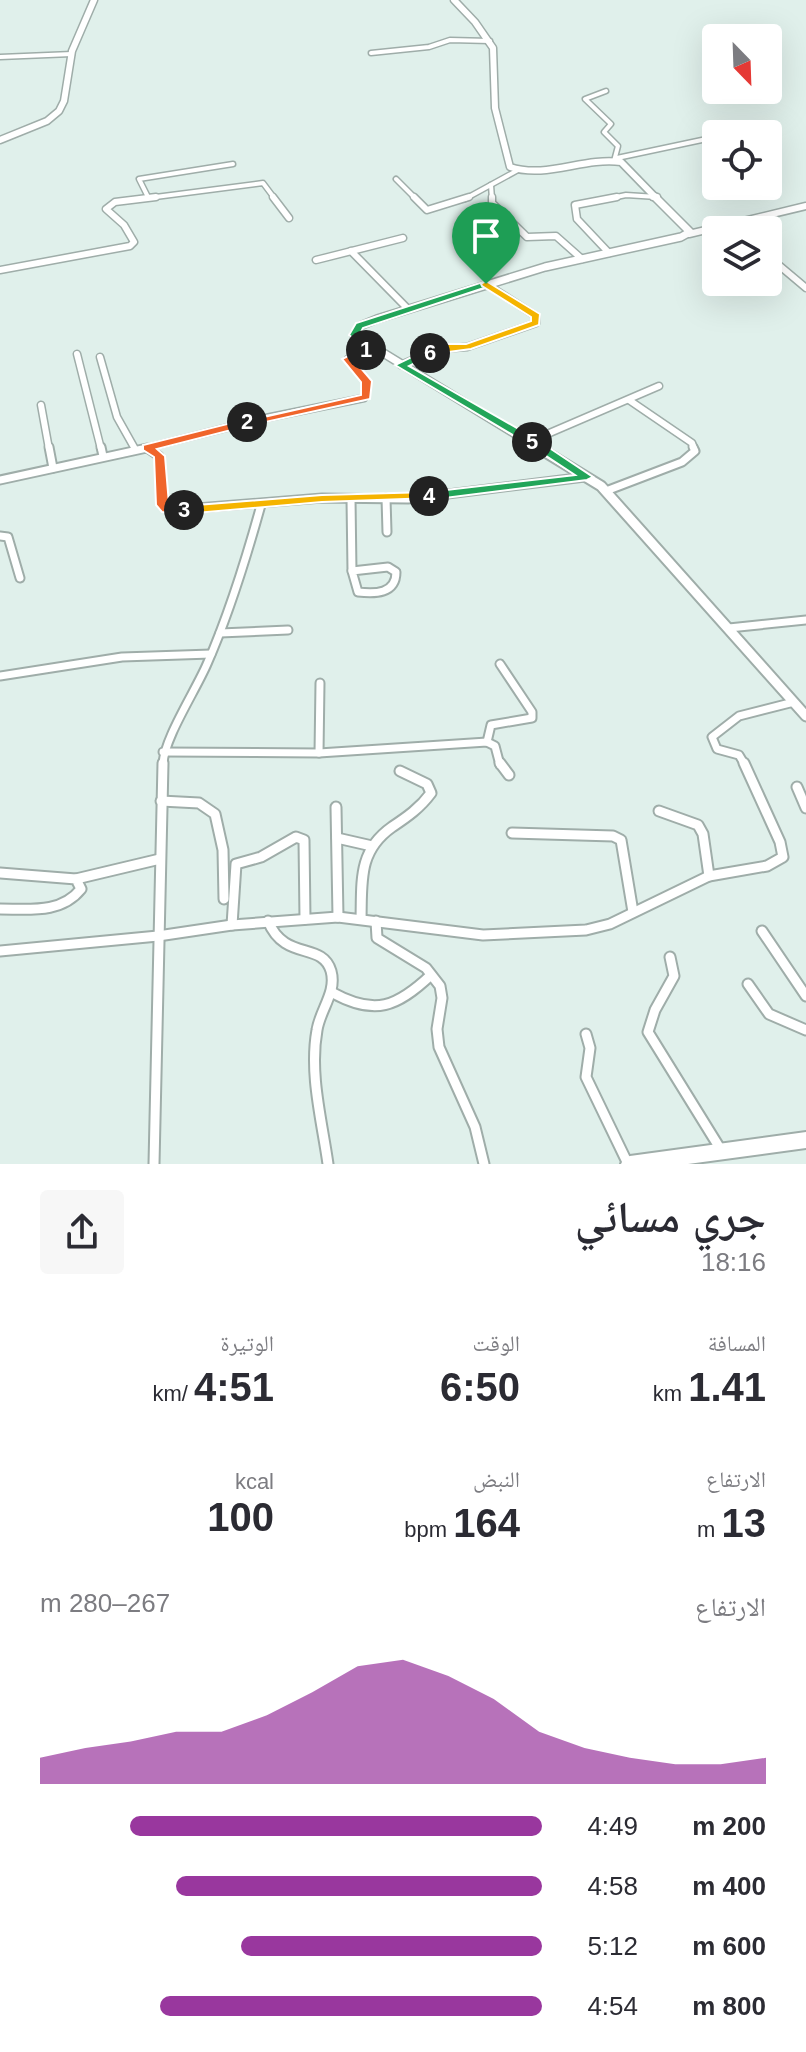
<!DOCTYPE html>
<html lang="ar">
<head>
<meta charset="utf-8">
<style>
	body { margin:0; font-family:Arial,"Noto Naskh Arabic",sans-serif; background:#f7f7f7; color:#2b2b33; direction:rtl; height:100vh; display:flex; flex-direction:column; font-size:30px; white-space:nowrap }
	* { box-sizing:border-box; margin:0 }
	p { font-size:26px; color:#7c7c81 }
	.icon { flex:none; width:44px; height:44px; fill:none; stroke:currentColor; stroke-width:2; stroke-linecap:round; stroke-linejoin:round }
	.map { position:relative; height:1164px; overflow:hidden; direction:ltr }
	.drawer { display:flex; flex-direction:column; background:#fff; flex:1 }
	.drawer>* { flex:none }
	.needle { width:52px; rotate:157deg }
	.tools { position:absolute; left:702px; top:24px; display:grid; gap:16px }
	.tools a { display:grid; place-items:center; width:80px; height:80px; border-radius:8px; background:#fff; box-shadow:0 8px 32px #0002; font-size:40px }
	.pin { position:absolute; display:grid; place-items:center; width:68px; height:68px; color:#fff; margin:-82px -34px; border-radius:50% 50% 50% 0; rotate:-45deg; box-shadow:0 0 8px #0007 }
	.pin .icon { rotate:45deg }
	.km { position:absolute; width:40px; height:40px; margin:-20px; border-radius:50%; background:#222; color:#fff; font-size:22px; line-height:40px; text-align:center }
	.round { display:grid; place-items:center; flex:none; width:84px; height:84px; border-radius:8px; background:#f7f7f7 }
	.summary { display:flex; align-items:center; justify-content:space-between; height:136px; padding:0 40px }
	h1 { font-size:44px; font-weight:600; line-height:60px }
	.metrics { display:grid; grid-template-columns:repeat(3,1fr); gap:12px; height:136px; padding:8px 40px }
	.metrics div { display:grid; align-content:center }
	.metrics b { font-size:40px; font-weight:600 }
	.metrics small { font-size:22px; font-weight:400 }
	.metrics p { font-size:22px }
	.chart { height:224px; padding:16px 40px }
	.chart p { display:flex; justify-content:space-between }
	.chart svg { width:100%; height:144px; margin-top:8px; fill:#99379e; opacity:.7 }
	ul { padding:0 40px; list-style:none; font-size:26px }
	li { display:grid; grid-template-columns:128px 96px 1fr; align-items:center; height:60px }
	li i { height:20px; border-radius:10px; background:#99379e }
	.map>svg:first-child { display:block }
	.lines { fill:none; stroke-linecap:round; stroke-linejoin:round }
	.minor-far3-casing { stroke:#9fada9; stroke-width:7 }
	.minor-far2-casing { stroke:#9fada9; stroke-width:9 }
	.minor-far1-casing { stroke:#9fada9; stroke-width:11 }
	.minor-casing { stroke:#9fada9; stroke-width:13 }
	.tertiary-far2-casing { stroke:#9fada9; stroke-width:9 }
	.tertiary-far1-casing { stroke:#9fada9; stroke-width:10 }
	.tertiary-casing { stroke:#9fada9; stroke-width:13 }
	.trunk-casing { stroke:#9fada9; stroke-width:4 }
	.minor-far3 { stroke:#fff; stroke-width:4 }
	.minor-far2 { stroke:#fff; stroke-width:6 }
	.minor-far1 { stroke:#fff; stroke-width:7 }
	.minor { stroke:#fff; stroke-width:9 }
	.tertiary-far2 { stroke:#fff; stroke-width:6 }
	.tertiary-far1 { stroke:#fff; stroke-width:7 }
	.tertiary { stroke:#fff; stroke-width:9 }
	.trunk { fill:#fff; fill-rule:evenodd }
	.split-1 { fill:#22a559; stroke:#fff; stroke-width:2 }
	.split-2 { fill:#f0652b; stroke:#fff; stroke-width:2 }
	.split-3 { fill:#f0652b; stroke:#fff; stroke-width:2 }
	.split-4 { fill:#f5b400; stroke:#fff; stroke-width:2 }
	.split-5 { fill:#22a559; stroke:#fff; stroke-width:2 }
	.split-6 { fill:#22a559; stroke:#fff; stroke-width:2 }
	.split-7 { fill:#f5b400; stroke:#fff; stroke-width:2 }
</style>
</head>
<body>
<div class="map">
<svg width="806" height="1164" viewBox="0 0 806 1164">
	<rect width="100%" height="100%" fill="#e0f0eb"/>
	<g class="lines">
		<defs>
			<g id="minor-far3">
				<polyline points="371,53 429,47 450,40 490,41"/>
				<polyline points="0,57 72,54"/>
				<polyline points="606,91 585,99 611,124 604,132 618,146 614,161"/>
				<polyline points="617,158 716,137"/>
				<polyline points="396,179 416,199"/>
				<polyline points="491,185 492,199"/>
				<polyline points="148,197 139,179 233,164"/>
				<polyline points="140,199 263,183 275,199"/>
				<polyline points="465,199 518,170"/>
				<polyline points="607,199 626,195 657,197"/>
			</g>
			<g id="minor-far2">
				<polyline points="273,197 289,218"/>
				<polyline points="414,197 427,210 469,197"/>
				<polyline points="492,197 492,203 527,237 556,236 582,259"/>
				<polyline points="653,197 657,197"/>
				<polyline points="689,234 806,206"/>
				<polyline points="351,251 408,309"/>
				<polyline points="609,253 577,219 575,205 617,197"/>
				<polyline points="768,256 806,288"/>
				<polyline points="316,260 403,238"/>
				<polyline points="0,270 130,246 134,242 124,225 106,209 115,202 156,197"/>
				<polyline points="77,354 101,449"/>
				<polyline points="100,357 117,417 135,449"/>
				<polyline points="401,365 438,349 467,347 536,323 536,316 486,284"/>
				<polyline points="629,400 692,443 694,449"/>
				<polyline points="41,405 49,449"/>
				<polyline points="531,441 659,386"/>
				<polyline points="150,447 261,419 364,398 366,381 348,359 372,348"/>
				<polyline points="143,449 148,449"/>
			</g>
			<g id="minor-far1">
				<polyline points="49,447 53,468"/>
				<polyline points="101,447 103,456"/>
				<polyline points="0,480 147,448 159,456 163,505 172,510 322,498 408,499 585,477"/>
				<polyline points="606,491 682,462 695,451 693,447"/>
				<polyline points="386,498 387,532"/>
				<polyline points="351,499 352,571"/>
				<polyline points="0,536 8,537 20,578"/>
				<path d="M388,567L396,572C396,594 375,594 358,592L352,571Z"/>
				<polyline points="729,628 806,620"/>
				<polyline points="220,633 288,630"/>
				<polyline points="0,676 122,657 211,654"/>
				<polyline points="487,742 491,725 532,718 532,712 500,664"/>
				<polyline points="163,752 319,753 487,742 495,746 500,765"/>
				<polyline points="319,753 320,683"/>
				<path d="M163,765C163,740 196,690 207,664C230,612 246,559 261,505"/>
				<polyline points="745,765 739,755 717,749 712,737 739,716 794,702"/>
			</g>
			<g id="minor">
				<polyline points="500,763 509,775"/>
				<polyline points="797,787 806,808"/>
				<polyline points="161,801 199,803 215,814 223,850 224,899"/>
				<polyline points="336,807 338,917"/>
				<polyline points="659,811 698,825 703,834 709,876"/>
				<polyline points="512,833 613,836 621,840 633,912"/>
				<polyline points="337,838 372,846"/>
				<path d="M0,873L76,879L81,889C61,914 29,909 0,909"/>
				<polyline points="76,879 160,859"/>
				<path d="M361,919C362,881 358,851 392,827C407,817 420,808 431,793L427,784L400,771"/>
				<path d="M268,921C285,962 322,941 331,971C337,992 320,1010 317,1030C309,1074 322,1121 328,1164"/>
				<polyline points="376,921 377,938 426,968 440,986 442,998 437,1029 439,1047 475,1127 484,1164"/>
				<polyline points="232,925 236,864 261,857 296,837 304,840 305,919"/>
				<polyline points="762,931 806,996"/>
				<polyline points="0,951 158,936 232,925 338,917 483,935 586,930 610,924 709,876 767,866 783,857 780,842 744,763"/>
				<polyline points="670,957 674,976 655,1010 648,1032 721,1150"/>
				<polyline points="748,984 769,1014 806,1030"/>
				<path d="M333,993C375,1016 397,1007 431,975"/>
				<polyline points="586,1034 590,1048 586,1077 628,1164"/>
				<polyline points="154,1164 163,763"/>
			</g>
			<g id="tertiary-far2">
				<path d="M454,0L475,22L493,48L495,108L510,167C547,179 583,157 621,162L657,199"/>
				<polyline points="0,140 47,121 59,111 64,101 72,51 94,0"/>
			</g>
			<polyline id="tertiary-far1" points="540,449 354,335 360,326 377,319 545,267 681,237 690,232 655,197"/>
			<polyline id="tertiary" points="537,447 601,486 806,716"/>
			<polygon id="trunk" points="806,1132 806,1148 688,1164 621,1164 624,1158 630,1156"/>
		</defs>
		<use href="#minor-far3" class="minor-far3-casing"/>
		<use href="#minor-far2" class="minor-far2-casing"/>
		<use href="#minor-far1" class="minor-far1-casing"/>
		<use href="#minor" class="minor-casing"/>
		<use href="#tertiary-far2" class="tertiary-far2-casing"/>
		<use href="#tertiary-far1" class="tertiary-far1-casing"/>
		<use href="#tertiary" class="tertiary-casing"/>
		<use href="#trunk" class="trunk-casing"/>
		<use href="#minor-far3" class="minor-far3"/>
		<use href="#minor-far2" class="minor-far2"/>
		<use href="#minor-far1" class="minor-far1"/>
		<use href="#minor" class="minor"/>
		<use href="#tertiary-far2" class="tertiary-far2"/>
		<use href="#tertiary-far1" class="tertiary-far1"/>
		<use href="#tertiary" class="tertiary"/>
		<use href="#trunk" class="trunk"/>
	</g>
	<polygon class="split-1" points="486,281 491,284 490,286 363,328 360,334 377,348 362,353 364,347 349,335 356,323"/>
	<polygon class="split-2" points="366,347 371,350 370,353 354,360 372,381 370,399 247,426 242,422 361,395 361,382 342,359"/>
	<polygon class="split-3" points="247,419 251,420 251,425 157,449 165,456 169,504 190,510 184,514 162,512 156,505 154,457 143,450 143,445"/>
	<polygon class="split-4" points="429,492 433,493 433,498 322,502 184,514 178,510 184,506 322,495"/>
	<polygon class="split-5" points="528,439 536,439 593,477 587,480 429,500 423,496 429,492 575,475 528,444"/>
	<polygon class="split-6" points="426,350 435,353 409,366 536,439 536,444 528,444 395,365"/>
	<polygon class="split-7" points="486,281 540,314 539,325 471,349 426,355 426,350 447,344 466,344 531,321 531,317 482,286 481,284"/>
</svg>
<div class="tools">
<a><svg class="needle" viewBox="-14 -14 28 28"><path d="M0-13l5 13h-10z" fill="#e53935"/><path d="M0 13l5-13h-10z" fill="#7c7c81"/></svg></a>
<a><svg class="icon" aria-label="locate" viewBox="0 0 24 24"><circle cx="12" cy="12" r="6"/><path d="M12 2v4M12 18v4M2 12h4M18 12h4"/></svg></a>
<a><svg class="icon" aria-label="layers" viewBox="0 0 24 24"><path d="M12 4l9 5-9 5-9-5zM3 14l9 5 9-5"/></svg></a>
</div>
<div class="pin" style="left:486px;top:284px;background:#1e9e55"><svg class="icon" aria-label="arrive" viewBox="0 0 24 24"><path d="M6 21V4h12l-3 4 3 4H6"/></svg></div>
<b class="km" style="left:366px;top:350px">1</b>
<b class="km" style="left:247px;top:422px">2</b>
<b class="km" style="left:184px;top:510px">3</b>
<b class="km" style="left:429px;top:496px">4</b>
<b class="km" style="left:532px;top:442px">5</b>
<b class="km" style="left:430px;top:353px">6</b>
</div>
<section class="drawer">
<div class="summary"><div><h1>جري مسائي</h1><p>18:16</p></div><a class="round"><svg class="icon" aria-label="share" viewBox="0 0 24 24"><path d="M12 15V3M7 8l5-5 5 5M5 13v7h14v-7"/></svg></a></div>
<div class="metrics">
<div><p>المسافة</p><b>1.41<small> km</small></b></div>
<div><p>الوقت</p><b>6:50</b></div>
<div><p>الوتيرة</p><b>4:51<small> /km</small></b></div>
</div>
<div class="metrics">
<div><p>الارتفاع</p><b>13<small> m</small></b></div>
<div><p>النبض</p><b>164<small> bpm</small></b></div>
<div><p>kcal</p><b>100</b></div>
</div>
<div class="chart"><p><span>الارتفاع</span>267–280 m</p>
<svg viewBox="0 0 160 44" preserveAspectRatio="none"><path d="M0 44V36L10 33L20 31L30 28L40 28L50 23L60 16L70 8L80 6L90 11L100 18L110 28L120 33L130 36L140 38L150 38L160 36V44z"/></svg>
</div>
<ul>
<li><b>200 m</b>4:49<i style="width:82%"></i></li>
<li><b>400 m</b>4:58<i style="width:73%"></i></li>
<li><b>600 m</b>5:12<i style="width:60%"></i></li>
<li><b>800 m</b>4:54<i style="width:76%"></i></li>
</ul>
</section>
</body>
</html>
